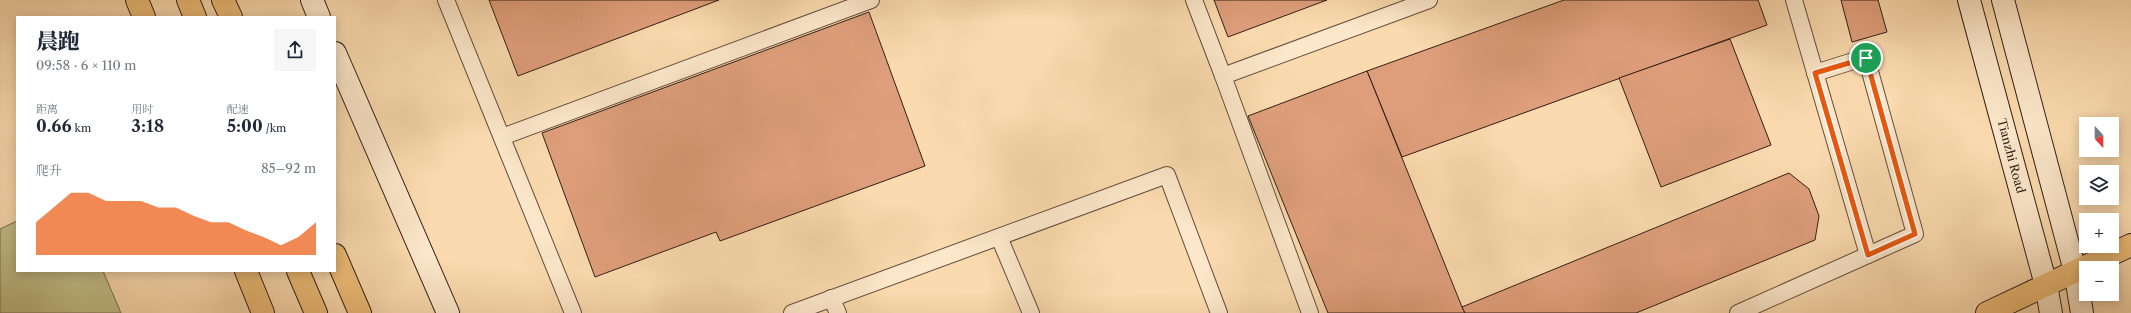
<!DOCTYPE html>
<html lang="zh">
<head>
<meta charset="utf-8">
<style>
	body { margin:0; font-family:"Libre Caslon Text","Noto Serif SC",serif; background:#f6f6f7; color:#1f2937; height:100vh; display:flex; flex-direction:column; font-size:15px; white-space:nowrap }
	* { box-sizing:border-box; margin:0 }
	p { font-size:13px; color:#747a83 }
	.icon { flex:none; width:22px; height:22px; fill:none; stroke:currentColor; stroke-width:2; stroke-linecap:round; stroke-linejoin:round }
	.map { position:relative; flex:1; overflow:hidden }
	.details { position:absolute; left:16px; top:16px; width:320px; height:256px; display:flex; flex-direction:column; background:#fff; border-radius:0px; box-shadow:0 2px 10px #0003 }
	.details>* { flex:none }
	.needle { width:26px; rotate:159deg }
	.tools { position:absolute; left:2079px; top:117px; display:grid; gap:8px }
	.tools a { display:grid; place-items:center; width:40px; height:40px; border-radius:0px; background:#fff; box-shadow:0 2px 10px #0003; font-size:20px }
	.pin { position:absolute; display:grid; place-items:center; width:34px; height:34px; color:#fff; margin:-17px; border:2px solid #fff; border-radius:50%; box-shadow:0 1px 4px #0007 }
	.round { display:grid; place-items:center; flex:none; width:42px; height:42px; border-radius:0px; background:#f6f6f7 }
	.head { display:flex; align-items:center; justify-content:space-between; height:68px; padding:0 20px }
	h1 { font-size:22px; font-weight:800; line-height:30px }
	.stats { display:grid; grid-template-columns:repeat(3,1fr); gap:6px; height:68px; padding:4px 20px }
	.stats div { display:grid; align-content:center }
	.stats b { font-size:17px; font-weight:800 }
	.stats small { font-size:11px; font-weight:400 }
	.stats p { font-size:11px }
	.chart { height:112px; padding:8px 20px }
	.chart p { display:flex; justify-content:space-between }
	.chart svg { width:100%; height:72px; margin-top:4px; fill:#ea580c; opacity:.7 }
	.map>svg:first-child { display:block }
	.green { fill:#c1be88; stroke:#786e50 }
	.building { fill:#df9e7b; stroke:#301f17 }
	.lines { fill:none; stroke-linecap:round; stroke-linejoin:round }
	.lane-casing { stroke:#624e3d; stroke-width:18 }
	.secondary-casing { stroke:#301f17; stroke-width:24 }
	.primary-casing { stroke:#301f17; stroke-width:24 }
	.highway-casing { stroke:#301f17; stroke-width:24 }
	.lane { stroke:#fce7ca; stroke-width:16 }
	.secondary { stroke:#fce7ca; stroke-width:22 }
	.primary { stroke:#edbd77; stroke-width:22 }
	.highway { stroke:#edbd77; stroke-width:22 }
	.route-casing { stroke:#fff; stroke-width:8 }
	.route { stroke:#ea580c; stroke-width:5 }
	.labels { text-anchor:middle; stroke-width:3.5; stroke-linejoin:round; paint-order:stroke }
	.street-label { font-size:12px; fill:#301f17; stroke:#fce7ca }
</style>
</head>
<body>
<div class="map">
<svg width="2131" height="313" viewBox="0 0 2131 313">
	<rect width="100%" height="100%" fill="#fadaae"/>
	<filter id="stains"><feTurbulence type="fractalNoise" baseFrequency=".005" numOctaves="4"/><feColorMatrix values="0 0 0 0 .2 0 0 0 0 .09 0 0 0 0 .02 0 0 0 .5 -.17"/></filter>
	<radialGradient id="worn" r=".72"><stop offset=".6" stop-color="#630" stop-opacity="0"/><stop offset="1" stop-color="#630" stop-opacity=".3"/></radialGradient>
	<polygon class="green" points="17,221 17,271 103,271 121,313 0,313 0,229"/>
	<g class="building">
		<polygon points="489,0 719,0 518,76"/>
		<polygon points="1214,0 1327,0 1228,37"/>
		<polygon points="1564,0 1758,0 1767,25 1402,157 1367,71"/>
		<polygon points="1841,0 1878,0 1887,32 1852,42"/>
		<polygon points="869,12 925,166 720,241 716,232 595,277 542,133"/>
		<polygon points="1730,39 1771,145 1661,187 1619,78"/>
		<polygon points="1367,71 1462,307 1465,313 1328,313 1248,116"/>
		<polygon points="1789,173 1809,189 1819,216 1815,240 1636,313 1465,313 1462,307"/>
	</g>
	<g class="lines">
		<defs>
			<g id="lane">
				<polyline points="446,0 573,313"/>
				<polyline points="1194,0 1223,76"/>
				<polyline points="1815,73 1866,57 1915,234 1868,255"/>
				<polyline points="502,137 871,0"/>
				<polyline points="999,237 1031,313"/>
				<polyline points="831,298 838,313"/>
				<polyline points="792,313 1167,175 1219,313"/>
				<polyline points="1310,313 1223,76 1429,0"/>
				<polyline points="1738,313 1868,255 1794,0"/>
			</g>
			<g id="secondary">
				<polyline points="312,0 319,17"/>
				<polyline points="1969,0 2046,285 2051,313"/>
				<polyline points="2003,0 2075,271 2082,313"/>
				<polyline points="335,53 448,313"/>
			</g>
			<polyline id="primary" points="1987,313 2131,245"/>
			<g id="highway">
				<polyline points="137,0 144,17"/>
				<polyline points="188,0 195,17"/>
				<polyline points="223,0 231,17"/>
				<polyline points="335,255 360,313"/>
				<polyline points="246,271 263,313"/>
				<polyline points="298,271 316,313"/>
			</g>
		</defs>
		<use href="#lane" class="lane-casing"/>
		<use href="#secondary" class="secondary-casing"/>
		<use href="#primary" class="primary-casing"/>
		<use href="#highway" class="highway-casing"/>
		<use href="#lane" class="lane"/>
		<use href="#secondary" class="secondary"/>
		<use href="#primary" class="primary"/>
		<use href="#highway" class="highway"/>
	</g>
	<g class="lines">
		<defs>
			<polygon id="route" points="1866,58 1915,234 1868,255 1815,73"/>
		</defs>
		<use href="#route" class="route-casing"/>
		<use href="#route" class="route"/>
	</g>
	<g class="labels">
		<g class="street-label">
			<text transform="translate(2011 156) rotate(75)" y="4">Tianzhi Road</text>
		</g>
	</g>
	<rect width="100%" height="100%" filter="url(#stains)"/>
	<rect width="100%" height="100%" fill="url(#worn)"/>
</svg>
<div class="tools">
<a><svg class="needle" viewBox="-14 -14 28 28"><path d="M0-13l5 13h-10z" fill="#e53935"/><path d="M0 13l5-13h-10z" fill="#747a83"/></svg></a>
<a><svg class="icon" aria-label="layers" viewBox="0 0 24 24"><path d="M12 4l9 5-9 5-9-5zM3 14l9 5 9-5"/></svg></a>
<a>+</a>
<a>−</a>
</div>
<div class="pin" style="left:1866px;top:58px;background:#1e9e55"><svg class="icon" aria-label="arrive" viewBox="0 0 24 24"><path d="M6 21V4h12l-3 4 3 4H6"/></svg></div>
<section class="details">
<div class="head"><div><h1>晨跑</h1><p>09:58 · 6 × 110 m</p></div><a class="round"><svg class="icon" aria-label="share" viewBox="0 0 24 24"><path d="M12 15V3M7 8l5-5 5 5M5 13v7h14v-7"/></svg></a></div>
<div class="stats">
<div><p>距离</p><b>0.66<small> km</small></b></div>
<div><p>用时</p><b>3:18</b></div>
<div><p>配速</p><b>5:00<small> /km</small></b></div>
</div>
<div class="chart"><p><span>爬升</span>85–92 m</p>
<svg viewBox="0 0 160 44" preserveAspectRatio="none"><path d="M0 44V24L10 15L20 6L30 6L40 11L50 11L60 11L70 15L80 15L90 20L100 24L110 24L120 29L130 33L140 38L150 33L160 24V44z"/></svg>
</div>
</section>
</div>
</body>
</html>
